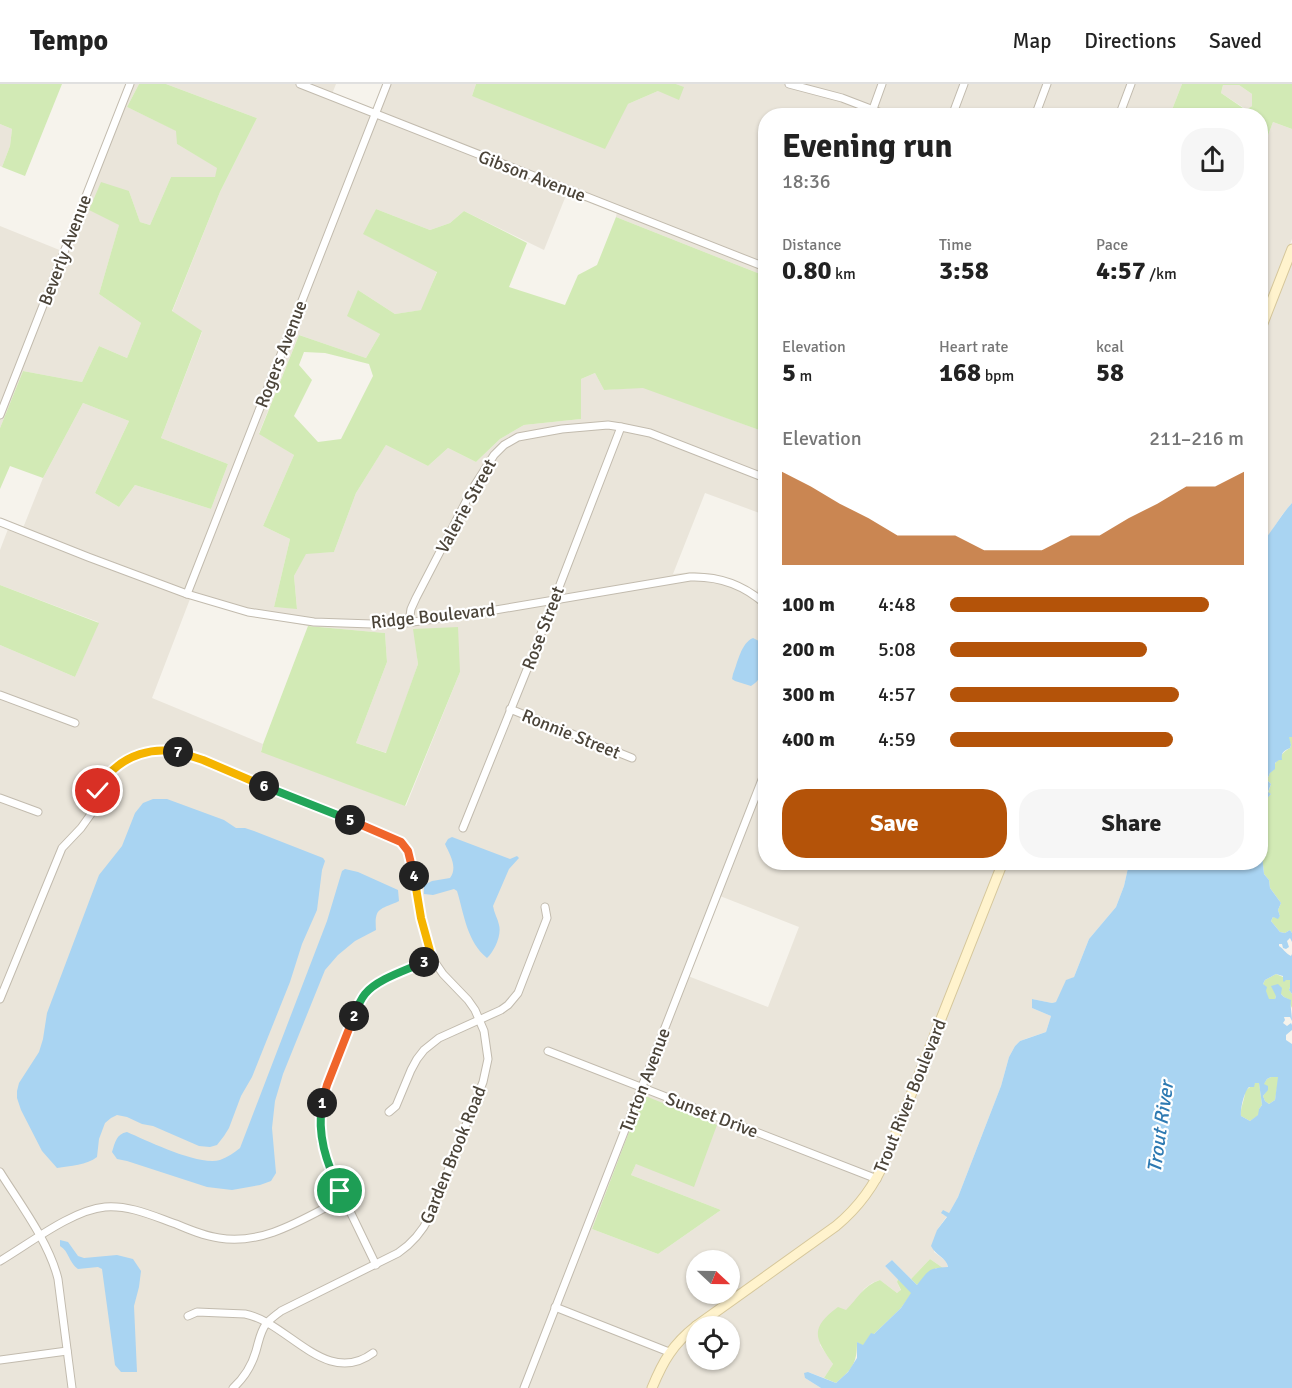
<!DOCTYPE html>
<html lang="en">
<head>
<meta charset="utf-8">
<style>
	body { margin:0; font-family:Signika,sans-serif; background:#f6f6f6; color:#222; height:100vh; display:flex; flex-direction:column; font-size:22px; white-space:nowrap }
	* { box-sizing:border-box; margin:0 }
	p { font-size:20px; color:#767676 }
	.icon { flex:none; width:33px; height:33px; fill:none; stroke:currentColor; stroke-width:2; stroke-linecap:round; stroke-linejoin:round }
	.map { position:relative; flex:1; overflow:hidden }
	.details { position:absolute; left:758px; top:24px; width:510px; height:762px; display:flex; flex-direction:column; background:#fff; border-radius:24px; box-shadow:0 2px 4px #0004 }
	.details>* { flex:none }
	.needle { width:39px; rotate:112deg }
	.tools { position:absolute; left:686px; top:1166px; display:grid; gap:12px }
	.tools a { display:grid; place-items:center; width:54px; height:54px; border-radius:50%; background:#fff; box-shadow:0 2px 4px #0004; font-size:30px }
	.pin { position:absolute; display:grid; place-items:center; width:51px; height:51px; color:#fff; margin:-26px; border:3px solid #fff; border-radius:50%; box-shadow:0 2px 6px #0007 }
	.km { position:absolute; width:30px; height:30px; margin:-15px; border-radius:50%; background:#222; color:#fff; font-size:16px; line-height:30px; text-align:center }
	.round { display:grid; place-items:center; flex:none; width:63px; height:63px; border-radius:24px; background:#f6f6f6 }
	.head { display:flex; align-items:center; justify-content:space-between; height:102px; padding:0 24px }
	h1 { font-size:33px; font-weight:800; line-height:45px }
	.stats { display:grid; grid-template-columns:repeat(3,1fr); gap:9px; height:102px; padding:6px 24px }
	.stats div { display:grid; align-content:center }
	.stats b { font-size:26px; font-weight:800 }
	.stats small { font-size:16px; font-weight:400 }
	.stats p { font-size:16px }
	.chart { height:168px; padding:12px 24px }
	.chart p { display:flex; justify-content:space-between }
	.chart svg { width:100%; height:108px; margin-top:6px; fill:#b45309; opacity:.7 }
	.cta { display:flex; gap:12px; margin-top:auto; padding:12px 24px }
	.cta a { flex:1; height:69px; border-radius:24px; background:#b45309; color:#fff; font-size:24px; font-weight:800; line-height:69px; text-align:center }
	.cta a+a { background:#f6f6f6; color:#222 }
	ul { padding:0 24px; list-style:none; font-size:20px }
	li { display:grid; grid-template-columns:96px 72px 1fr; align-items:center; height:45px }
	li i { height:15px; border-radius:8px; background:#b45309 }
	header { display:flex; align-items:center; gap:36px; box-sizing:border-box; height:84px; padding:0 30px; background:#fff; border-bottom:2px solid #e0e0e0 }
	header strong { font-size:28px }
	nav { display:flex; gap:33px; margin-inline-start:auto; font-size:21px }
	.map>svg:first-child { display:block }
	.residential { fill:#eae5da; fill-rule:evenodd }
	.green { fill:#d2eab5; fill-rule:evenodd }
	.water { fill:#a9d4f2; fill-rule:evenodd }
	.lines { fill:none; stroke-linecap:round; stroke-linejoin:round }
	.street-casing { stroke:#c2bbae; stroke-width:9 }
	.secondary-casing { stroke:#d6c79b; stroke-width:11 }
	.street { stroke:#fff; stroke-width:7 }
	.secondary { stroke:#fff3cd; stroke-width:9 }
	.split-1-casing { stroke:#fff; stroke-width:12 }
	.split-2-casing { stroke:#fff; stroke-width:12 }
	.split-3-casing { stroke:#fff; stroke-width:12 }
	.split-4-casing { stroke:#fff; stroke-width:12 }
	.split-5-casing { stroke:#fff; stroke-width:12 }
	.split-6-casing { stroke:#fff; stroke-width:12 }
	.split-7-casing { stroke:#fff; stroke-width:12 }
	.split-8-casing { stroke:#fff; stroke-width:12 }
	.split-1 { stroke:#22a559; stroke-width:8 }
	.split-2 { stroke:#f0652b; stroke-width:8 }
	.split-3 { stroke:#22a559; stroke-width:8 }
	.split-4 { stroke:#f5b400; stroke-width:8 }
	.split-5 { stroke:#f0652b; stroke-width:8 }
	.split-6 { stroke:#22a559; stroke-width:8 }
	.split-7 { stroke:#f5b400; stroke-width:8 }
	.split-8 { stroke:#f5b400; stroke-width:8 }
	.labels { text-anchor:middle; stroke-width:4.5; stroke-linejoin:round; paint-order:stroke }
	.street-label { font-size:18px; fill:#4b4439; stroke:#fff }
	.water-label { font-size:20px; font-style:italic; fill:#2e7ab2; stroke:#fff }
</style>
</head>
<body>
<header>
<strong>Tempo</strong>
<nav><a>Map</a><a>Directions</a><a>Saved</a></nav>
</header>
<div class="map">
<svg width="1292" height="1304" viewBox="0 0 1292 1304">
	<rect width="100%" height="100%" fill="#f6f3ec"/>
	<g class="residential">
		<polygon points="128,0 139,0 127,23 177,47 177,60 218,84 215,94 171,93 150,141 140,138 129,107 99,210 141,239 127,274 99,262 82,298 23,287 0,344 0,142 62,167"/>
		<path d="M166,0H336L332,10L373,28L384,0H476L472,12L628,20L658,7L683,3L676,0H1182L1170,31L765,32V192L616,133L617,128L567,109L544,166L464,127L450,139L430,146L376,125L364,150L437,187L422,226L395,230L358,206L380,250L366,274L299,251L259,349L294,371L263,442L290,455L274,523L297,524L294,492L306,469L334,468L356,409L386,361L428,382L448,364L476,378L500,355L524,341L581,335V295L595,289L604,306L643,303L765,348V431L705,409L673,490L693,488L714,490L740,499L756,509L765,487V778L999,779L882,1077L864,1108L836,1138L674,1256L662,1274L649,1304H0V561L75,593L98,538L0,501V466L8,445L21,449L43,394L83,319L129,337L95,409L119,423L135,401L211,425L228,380L161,354L202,248L172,228L220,108L257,34ZM190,515L242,530L308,542L385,549L387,578L356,659L387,669L418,580L414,546L460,588L406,722L261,667L263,660L152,614ZM720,812L799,843L768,923L688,892ZM643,1011L636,1080L631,1091L721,1126L658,1170L592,1145ZM696,1176H729V1209H696Z"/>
		<polygon points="1223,1 1239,1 1252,10 1252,22 1247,26 1221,9"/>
		<polygon points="1273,38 1292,45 1292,155 1260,236 1260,66 1262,67"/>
		<polygon points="0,40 12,45 10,62 2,83 0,82"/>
		<polygon points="1292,173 1292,419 1282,431 1269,451 1260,461 1260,255"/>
		<polygon points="1120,778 1120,781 1128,784 1124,802 1116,823 1089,855 1074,893 1066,897 1057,918 1052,919 1032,915 1032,924 1051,932 1046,948 1028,954 1020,957 1015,962 1009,973 1001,1002 958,1113 949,1129 942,1130 947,1132 937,1146 934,1168 946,1177 948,1184 943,1184 930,1175 911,1195 892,1176 885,1182 898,1195 897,1198 901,1207 897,1209 880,1196 872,1199 864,1205 859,1213 846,1227 820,1261 833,1280 824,1294 808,1288 805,1294 821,1304 656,1304 676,1266 696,1246 696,1275 729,1275 729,1242 701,1242 872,1108 1006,779"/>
	</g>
	<g class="green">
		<polygon points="0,0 62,0 25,92 2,83 10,62 12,45 0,40"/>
		<polygon points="139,0 166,0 257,34 220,108 172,227 202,247 161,354 228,380 211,425 135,401 119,423 95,409 129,337 83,319 43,394 10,382 0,405 0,344 23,287 82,298 99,262 127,274 141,239 99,210 119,141 89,126 101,98 129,107 140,138 150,141 171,93 215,93 217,84 177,60 176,47 127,23"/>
		<polygon points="476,0 676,0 684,3 679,16 658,7 628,20 605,65 472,12"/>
		<path d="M1182,0H1292V45L1273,38L1262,67L1260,66V32L1170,31ZM1223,1H1239L1252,10V22L1246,26L1221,9Z"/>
		<path d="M376,125L430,146L450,139L464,127L527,159L509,203L565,221L578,191L597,181L616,133L765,192V348L643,304L604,306L595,289L581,295V335L524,341L500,355L476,378L448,364L428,382L386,361L356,409L334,468L306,470L294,492L297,525L274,523L290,455L263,442L294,371L259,350L299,251L366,274L380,250L347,232L358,206L395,230L421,226L437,188L363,150ZM304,268L325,269L369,280L373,292L341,355L318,358L294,332L312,296L299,281Z"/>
		<polygon points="0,501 99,539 75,593 0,561"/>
		<polygon points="308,542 385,549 387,578 356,659 386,669 418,580 413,545 458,543 460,588 405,722 261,668 263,660"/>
		<path d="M1290,652L1292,653V849L1290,846L1285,849L1280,848L1271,837L1273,833L1278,834L1280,832L1278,826L1281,819L1270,804L1269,796L1264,790L1262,770L1267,753L1263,749L1261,739L1263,718L1271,710L1268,709L1271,700L1267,696C1271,685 1280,669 1290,664L1291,661L1288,653Z"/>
		<polygon points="1276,890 1283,893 1286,896 1290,896 1290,903 1289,906 1292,910 1292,924 1290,920 1290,916 1284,913 1281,910 1276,912 1275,915 1268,915 1263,900 1265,896"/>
		<polygon points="1271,993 1279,993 1275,1016 1269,1020 1265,1017 1263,1012 1266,1008 1263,1001 1267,995"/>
		<path d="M1259,998L1262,1021L1259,1025V1031L1250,1037L1241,1032C1240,1023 1245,1016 1245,1007L1255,999Z"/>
		<polygon points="643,1011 717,1041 694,1103 636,1080 631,1091 721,1126 658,1170 592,1145"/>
		<polygon points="930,1175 943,1184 936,1184 917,1201 911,1195"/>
		<path d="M898,1195L912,1209L901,1224L874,1250H871L863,1262L857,1258C857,1280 852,1285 836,1299L824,1294L833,1280C814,1253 810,1244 838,1223L846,1226C857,1215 864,1201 880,1196L897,1209L901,1206L897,1198Z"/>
	</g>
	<g class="water">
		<path d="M1292,419V653H1289L1291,661L1290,664C1283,667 1281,669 1282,676H1279L1275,679V685L1270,689L1267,696L1271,700L1268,708L1271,710L1263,719L1261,739L1263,749L1267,753L1262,770L1264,790L1269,796L1270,804L1281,819L1278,826L1280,832L1278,835L1273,833L1271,837L1280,848L1285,849L1290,846L1292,849V858L1290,854L1287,857L1289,863L1286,865L1283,864L1282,860H1279V862C1283,864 1285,869 1291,872L1292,870V910L1289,906L1290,903V896H1286L1284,898L1283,897V892L1276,890L1265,896L1263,900L1267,903L1266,907L1269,915H1275L1276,912L1271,902L1278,900L1282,904L1281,910L1284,913L1291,916C1290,923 1292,930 1292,937L1290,933H1284L1285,936L1283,939L1287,942L1291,939L1292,941V946L1286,951V956L1292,960V1304H821L805,1294L804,1289L808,1288L836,1299L848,1288L857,1274V1258L863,1261L871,1249L874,1250L901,1224L911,1209L885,1182L892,1176L917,1201C929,1186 928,1184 948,1183C947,1174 935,1171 931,1162L937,1146L947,1133L941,1129L943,1126L949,1129L958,1113L1001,1002L1009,973L1015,962L1020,957L1046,948L1051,932L1032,924V915L1052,919L1056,918L1066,896L1074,893L1089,855L1116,823L1124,802L1128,784L1120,781V779L1260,778V461C1272,448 1280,432 1292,419ZM1271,993H1278L1275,1016L1269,1020L1265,1017L1263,1012L1268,1006V1002L1264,1000L1267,995ZM1255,999H1259L1262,1021L1259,1025L1258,1031L1250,1037L1241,1032C1240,1025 1244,1008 1249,1003H1254Z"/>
		<path d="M753,554L765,560C765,574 766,593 751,602L735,597L732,595L733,590C738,578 741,559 753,554Z"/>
		<path d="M153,715H167L224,736L236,744H245L254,747L323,774L325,777L322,786L317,826L302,860L290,898L252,993L241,1012L229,1044L224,1052L217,1061L210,1063L199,1062L153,1042L142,1040L127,1033L117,1031L111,1034L105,1039L99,1055L97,1073C87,1081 70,1082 57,1084L42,1067L21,1026L17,1014V1007L19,999L39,968L43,955L47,929L99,791L122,762L135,729L143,719Z"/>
		<path d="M452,753L510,775L517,772L519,774L509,785L493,822C494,829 498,835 499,841C502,851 494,868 487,874C467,858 464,830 457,807L454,805L433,811L424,810V801L432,797L450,794C458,783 450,771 445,760L448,755Z"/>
		<path d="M345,785L358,788L398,806L399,817C381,826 374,822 376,846L355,857L338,871L325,886L283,990L275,1017L272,1044L276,1089L271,1097L260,1101L232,1106L207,1103L127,1077L117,1075L112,1068C115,1059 116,1050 127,1048C148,1057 198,1082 220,1076C228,1073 234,1069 240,1064L327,837L342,787Z"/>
		<path d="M60,1156L68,1158L78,1172L84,1174L117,1171L133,1175L141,1187L139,1203L134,1222L137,1288H121L115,1281L102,1185L98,1183L78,1185C69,1179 69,1167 60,1162Z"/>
	</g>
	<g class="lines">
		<defs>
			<g id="street">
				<polyline points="300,0 765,183"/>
				<polyline points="789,0 842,14 889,32"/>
				<polyline points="873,25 882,0"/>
				<polyline points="952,32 964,0"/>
				<polyline points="1035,32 1047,0"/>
				<polyline points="1119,32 1131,0"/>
				<polyline points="0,331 130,0"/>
				<path d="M0,438L88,473L187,510L248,528L314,538L372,540H398L472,530L690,493C718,492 744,501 765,520"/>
				<polyline points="187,510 387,0"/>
				<polyline points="409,538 411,525 416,514 473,404 494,371 504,361 518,353 562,345 608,341 621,343 650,349 765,394"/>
				<polyline points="0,611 75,639"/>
				<polyline points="510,625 632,674"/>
				<polyline points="0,714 38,728"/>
				<polyline points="463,744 532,573 621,343"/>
				<path d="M0,915L62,764L81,744L91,730L98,707L108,691L129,674L148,668L165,666L176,668L203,677L390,753L401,758L408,767L417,803L421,834L432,874L443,890L468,916L475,926L484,947L488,975L483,998L430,1132C422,1148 413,1159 398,1169L281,1227C276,1231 270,1235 266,1240C260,1248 259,1257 256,1267C252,1281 244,1294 233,1304"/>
				<polyline points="548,967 877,1095"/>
				<polyline points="389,1028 396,1022 411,986 417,975 424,966 439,954 501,926 508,921 518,909 547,834 545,823"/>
				<path d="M0,1088C20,1120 49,1158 58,1195L72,1304"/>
				<path d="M0,1177C29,1160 72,1126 105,1123C130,1121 153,1132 176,1140C190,1146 204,1152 219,1154C264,1162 306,1133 344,1114"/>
				<path d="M376,1181L329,1084L321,1057L320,1042L324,1011L359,918C375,894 407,886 432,874"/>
				<polyline points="555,1223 669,1268"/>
				<path d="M188,1232L197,1228L245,1230C288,1238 326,1304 373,1269"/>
				<polyline points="0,1276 67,1267"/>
				<polyline points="524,1304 765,688"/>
			</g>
			<g id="secondary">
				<polyline points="1260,247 1292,165"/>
				<path d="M696,1242L836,1142C859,1123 875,1101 886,1074L1003,778"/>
				<path d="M652,1304C663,1277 673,1260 696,1242"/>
			</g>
		</defs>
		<use href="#street" class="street-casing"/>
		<use href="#secondary" class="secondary-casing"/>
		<use href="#street" class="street"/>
		<use href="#secondary" class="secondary"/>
	</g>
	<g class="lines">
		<defs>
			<path id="split-1" d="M322,1019C317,1051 326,1078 340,1107"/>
			<polyline id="split-2" points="322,1019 327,1001 354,932"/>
			<path id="split-3" d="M354,932C357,924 360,916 365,910C377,895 407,886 424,878"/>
			<polyline id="split-4" points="414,792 421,834 432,874 424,878"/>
			<polyline id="split-5" points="350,736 401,758 408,767 414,792"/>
			<polyline id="split-6" points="264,702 350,736"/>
			<polyline id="split-7" points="178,668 203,676 264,702"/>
			<path id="split-8" d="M98,707C101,702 104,696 108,691C126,671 152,663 178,668"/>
		</defs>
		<use href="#split-1" class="split-1-casing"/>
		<use href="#split-2" class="split-2-casing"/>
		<use href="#split-3" class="split-3-casing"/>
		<use href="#split-4" class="split-4-casing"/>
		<use href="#split-5" class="split-5-casing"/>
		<use href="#split-6" class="split-6-casing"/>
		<use href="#split-7" class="split-7-casing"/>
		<use href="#split-8" class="split-8-casing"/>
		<use href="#split-1" class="split-1"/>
		<use href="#split-2" class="split-2"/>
		<use href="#split-3" class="split-3"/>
		<use href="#split-4" class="split-4"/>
		<use href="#split-5" class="split-5"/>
		<use href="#split-6" class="split-6"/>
		<use href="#split-7" class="split-7"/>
		<use href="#split-8" class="split-8"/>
	</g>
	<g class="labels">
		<g class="street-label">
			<text transform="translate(532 92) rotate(21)" y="6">Gibson Avenue</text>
			<text transform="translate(65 166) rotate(-69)" y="6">Beverly Avenue</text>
			<text transform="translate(281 270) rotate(-69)" y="6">Rogers Avenue</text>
			<text transform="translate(466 422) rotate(-61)" y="6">Valerie Street</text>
			<text transform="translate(433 532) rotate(-6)" y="6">Ridge Boulevard</text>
			<text transform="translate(543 544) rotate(-69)" y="6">Rose Street</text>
			<text transform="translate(571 650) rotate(22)" y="6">Ronnie Street</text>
			<text transform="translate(645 996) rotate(-69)" y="6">Turton Avenue</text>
			<text transform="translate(910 1012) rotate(-68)" y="6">Trout River Boulevard</text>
			<text transform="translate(712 1031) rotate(21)" y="6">Sunset Drive</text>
			<text transform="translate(453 1071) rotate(-68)" y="6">Garden Brook Road</text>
		</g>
		<g class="water-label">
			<text transform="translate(1160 1043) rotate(-82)" y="7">Trout River</text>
		</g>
	</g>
</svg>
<div class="tools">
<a><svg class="needle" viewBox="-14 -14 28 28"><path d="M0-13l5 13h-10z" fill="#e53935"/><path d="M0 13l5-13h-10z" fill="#767676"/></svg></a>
<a><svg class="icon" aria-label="locate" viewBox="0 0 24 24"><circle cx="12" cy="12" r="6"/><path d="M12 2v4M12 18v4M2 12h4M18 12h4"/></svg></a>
</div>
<div class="pin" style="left:340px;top:1107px;background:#1e9e55"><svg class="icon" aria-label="arrive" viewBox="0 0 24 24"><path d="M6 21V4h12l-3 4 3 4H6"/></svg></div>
<div class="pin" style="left:98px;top:707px;background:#d93025"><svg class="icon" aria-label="check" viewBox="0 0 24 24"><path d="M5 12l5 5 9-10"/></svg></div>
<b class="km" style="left:322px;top:1019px">1</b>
<b class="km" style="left:354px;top:932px">2</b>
<b class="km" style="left:424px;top:878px">3</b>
<b class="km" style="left:414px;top:792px">4</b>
<b class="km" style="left:350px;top:736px">5</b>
<b class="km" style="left:264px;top:702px">6</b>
<b class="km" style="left:178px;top:668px">7</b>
<section class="details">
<div class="head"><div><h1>Evening run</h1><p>18:36</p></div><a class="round"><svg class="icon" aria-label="share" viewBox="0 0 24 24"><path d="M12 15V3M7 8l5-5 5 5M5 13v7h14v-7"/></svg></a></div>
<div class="stats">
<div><p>Distance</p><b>0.80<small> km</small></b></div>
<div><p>Time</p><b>3:58</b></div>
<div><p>Pace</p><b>4:57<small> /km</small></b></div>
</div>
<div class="stats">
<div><p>Elevation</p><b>5<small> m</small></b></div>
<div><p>Heart rate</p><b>168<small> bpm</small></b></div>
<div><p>kcal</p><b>58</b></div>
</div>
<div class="chart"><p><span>Elevation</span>211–216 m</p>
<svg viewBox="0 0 160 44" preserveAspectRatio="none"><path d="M0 44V6L10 12L20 19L30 25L40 32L50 32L60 32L70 38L80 38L90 38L100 32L110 32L120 25L130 19L140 12L150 12L160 6V44z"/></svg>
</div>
<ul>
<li><b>100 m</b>4:48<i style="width:88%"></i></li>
<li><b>200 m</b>5:08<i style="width:67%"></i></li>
<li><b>300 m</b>4:57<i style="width:78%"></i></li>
<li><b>400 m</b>4:59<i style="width:76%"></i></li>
</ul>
<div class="cta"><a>Save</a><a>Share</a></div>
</section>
</div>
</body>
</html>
